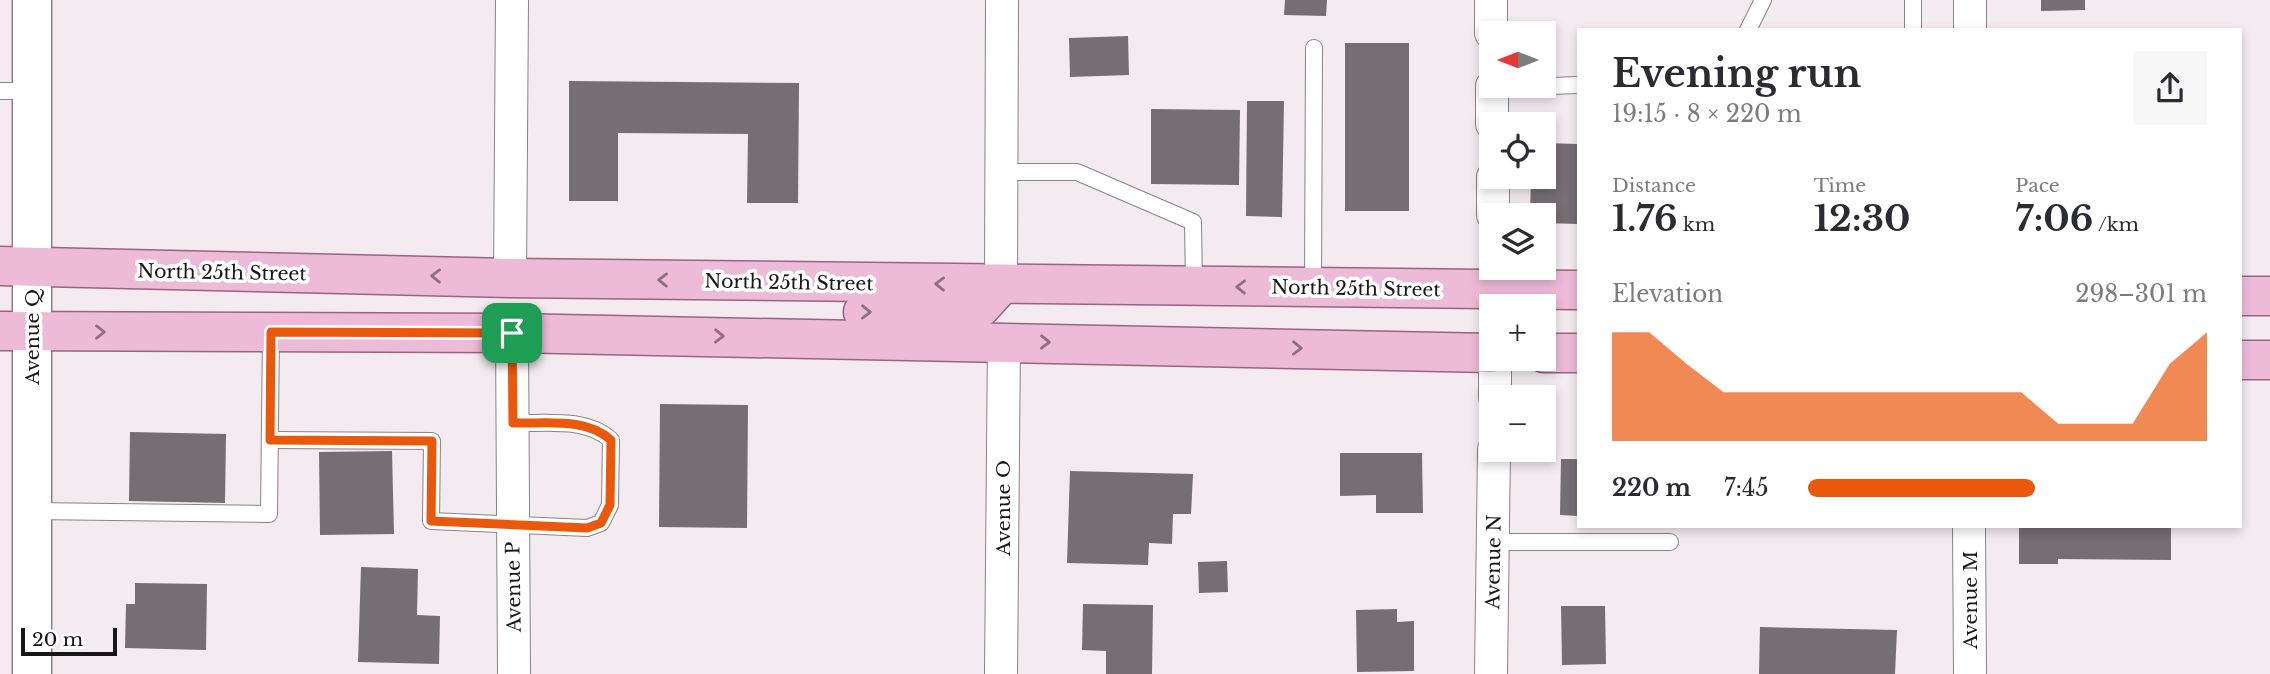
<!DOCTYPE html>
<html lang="en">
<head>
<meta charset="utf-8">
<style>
	body { margin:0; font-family:"Libre Baskerville",serif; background:#f7f7f7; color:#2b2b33; height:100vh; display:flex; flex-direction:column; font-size:26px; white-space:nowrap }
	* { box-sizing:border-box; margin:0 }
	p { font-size:23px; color:#7c7c81 }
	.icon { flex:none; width:38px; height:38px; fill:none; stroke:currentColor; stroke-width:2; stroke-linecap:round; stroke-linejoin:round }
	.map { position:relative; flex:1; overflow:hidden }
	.details { position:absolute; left:1577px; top:28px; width:665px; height:500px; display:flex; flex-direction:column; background:#fff; border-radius:0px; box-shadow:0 4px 10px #0003 }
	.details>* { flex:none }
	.needle { width:46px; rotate:270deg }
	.fabs { position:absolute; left:1479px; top:21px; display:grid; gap:14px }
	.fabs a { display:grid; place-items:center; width:77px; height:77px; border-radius:0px; background:#fff; box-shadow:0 4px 10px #0003; font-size:35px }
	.scale { position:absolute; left:21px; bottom:18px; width:96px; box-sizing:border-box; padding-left:7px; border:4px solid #191617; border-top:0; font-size:19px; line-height:24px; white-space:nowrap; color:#191617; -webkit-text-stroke:5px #fff; paint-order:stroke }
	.pin { position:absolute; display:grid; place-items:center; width:60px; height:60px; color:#fff; margin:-30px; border-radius:14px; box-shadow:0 4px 10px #0006 }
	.round { display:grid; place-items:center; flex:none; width:74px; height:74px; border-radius:0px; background:#f7f7f7 }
	.headline { display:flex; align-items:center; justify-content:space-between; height:119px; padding:0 35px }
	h1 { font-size:38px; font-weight:800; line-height:52px }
	.metrics { display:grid; grid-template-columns:repeat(3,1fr); gap:10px; height:119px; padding:7px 35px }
	.metrics div { display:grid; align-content:center }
	.metrics b { font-size:35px; font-weight:800 }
	.metrics small { font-size:19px; font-weight:400 }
	.metrics p { font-size:19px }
	.chart { height:196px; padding:14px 35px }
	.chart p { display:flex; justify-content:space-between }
	.chart svg { width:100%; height:126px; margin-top:7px; fill:#ea580c; opacity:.7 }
	ul { padding:0 35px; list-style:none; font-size:23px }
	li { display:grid; grid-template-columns:112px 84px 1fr; align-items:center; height:52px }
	li i { height:18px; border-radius:9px; background:#ea580c }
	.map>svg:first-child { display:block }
	.building { fill:#756e72 }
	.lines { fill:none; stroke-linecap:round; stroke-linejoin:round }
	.lane-casing { stroke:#8a8387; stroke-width:18 }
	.street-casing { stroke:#8a8387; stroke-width:34 }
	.secondary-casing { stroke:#8a8387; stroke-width:41 }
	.primary-casing { stroke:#9b6383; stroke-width:41 }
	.lane { stroke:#fff; stroke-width:16 }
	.street { stroke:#fff; stroke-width:32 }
	.secondary { stroke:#fff; stroke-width:38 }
	.primary { stroke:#edbad7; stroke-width:38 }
	.oneway { stroke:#8e7081 }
	.route-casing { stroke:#fff; stroke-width:14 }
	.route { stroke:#ea580c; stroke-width:9 }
	.labels { text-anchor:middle; stroke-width:7; stroke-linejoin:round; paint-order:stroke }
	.street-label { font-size:19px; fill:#191617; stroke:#fff }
</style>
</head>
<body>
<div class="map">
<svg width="2270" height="674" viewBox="0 0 2270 674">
	<rect width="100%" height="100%" fill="#f3ebef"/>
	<g class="building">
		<polygon points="1285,0 1327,0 1326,16 1284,15"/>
		<polygon points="2041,0 2085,0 2085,10 2041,11"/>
		<polygon points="1128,36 1129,75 1070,77 1069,38"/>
		<rect x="1345" y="43" width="64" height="168"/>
		<polygon points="569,81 799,83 798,203 747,203 748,134 618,133 618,201 569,201"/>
		<polygon points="1247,101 1284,101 1282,217 1246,216"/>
		<polygon points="1151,109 1240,110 1239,185 1151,184"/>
		<polygon points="1544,143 1578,144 1578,224 1544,223 1544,215 1530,215 1531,177 1544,177"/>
		<polygon points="660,404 748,405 747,528 659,527"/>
		<polygon points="130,432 226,434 225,503 129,501"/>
		<polygon points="392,451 394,534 320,535 319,452"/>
		<polygon points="1340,453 1422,453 1423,513 1376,513 1376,495 1340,496"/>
		<polygon points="1561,459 1578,459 1578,516 1560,515"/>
		<polygon points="1070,471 1193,474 1191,514 1173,514 1172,544 1149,543 1148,565 1067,563"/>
		<polygon points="2019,527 2171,527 2171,560 2058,559 2058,564 2019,564"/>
		<polygon points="1227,561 1228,592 1199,593 1198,562"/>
		<polygon points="361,567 418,569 417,615 440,616 439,664 358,662"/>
		<polygon points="135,583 207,584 206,650 125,648 126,604 135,604"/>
		<polygon points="1083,604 1153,605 1152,674 1106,674 1106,651 1082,650"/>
		<polygon points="1561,606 1605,606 1606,664 1562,665"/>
		<polygon points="1397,609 1397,622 1414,621 1414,671 1357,672 1356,610"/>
		<polygon points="1760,627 1897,630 1895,674 1759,674"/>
	</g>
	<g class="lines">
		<defs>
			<g id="lane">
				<polyline points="1913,0 1913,30"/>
				<polyline points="1748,30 1763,0"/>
				<polyline points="1492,88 1578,85"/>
				<polyline points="0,91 33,91"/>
				<polyline points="1001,172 1077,172 1193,222 1194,286"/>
				<polyline points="1313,288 1314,48"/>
				<path d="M270,440L432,441L431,521L587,528L601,523L610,505L611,440C586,417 546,424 513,423"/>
				<polyline points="32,511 269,514 271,332"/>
				<polyline points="1493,542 1670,542"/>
			</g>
			<g id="street">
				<polyline points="1491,0 1491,33"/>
				<polyline points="1970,30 1970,0"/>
				<polyline points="1492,86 1492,124"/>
				<polyline points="1493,177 1493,215"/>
				<polyline points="510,278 512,0"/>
				<polyline points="1001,285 1002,0"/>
				<polyline points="512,333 514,674"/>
				<polyline points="1495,397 1495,359"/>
				<polyline points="1969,527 1970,674"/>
				<polyline points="1001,674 1004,341"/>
				<polyline points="1491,674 1494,450"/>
			</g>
			<polyline id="secondary" points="32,674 32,0"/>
			<g id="primary">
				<polyline points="0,266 510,278 1578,290"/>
				<polyline points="2240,296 2270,296"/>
				<polyline points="863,312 948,313 979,309 1001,285"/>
				<polyline points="0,331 512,333 1491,353"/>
				<polyline points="1544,353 1578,353"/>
				<polyline points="2240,360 2270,360"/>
			</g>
		</defs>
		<use href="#lane" class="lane-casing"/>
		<use href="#street" class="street-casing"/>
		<use href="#secondary" class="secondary-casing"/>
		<use href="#primary" class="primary-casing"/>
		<use href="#lane" class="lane"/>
		<use href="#street" class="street"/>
		<use href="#secondary" class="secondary"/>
		<use href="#primary" class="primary"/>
	</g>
	<defs><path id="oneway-chevron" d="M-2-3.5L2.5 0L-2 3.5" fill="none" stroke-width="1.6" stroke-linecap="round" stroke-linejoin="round" transform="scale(1.75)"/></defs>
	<g class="oneway">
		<use href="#oneway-chevron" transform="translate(436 276) rotate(-179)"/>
		<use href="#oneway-chevron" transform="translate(663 280) rotate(-179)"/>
		<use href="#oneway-chevron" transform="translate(940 284) rotate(-179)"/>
		<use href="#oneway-chevron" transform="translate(1241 287) rotate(-179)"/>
		<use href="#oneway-chevron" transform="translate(866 312) rotate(1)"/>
		<use href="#oneway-chevron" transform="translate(100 332)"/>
		<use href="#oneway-chevron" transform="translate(719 336) rotate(1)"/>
		<use href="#oneway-chevron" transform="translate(1045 342) rotate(1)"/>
		<use href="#oneway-chevron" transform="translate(1297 348) rotate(1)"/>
	</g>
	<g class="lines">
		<defs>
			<path id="route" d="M271,332L512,333L513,423C546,424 586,417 611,440L610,505L601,523L587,528L431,521L432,441L270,440Z"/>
		</defs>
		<use href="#route" class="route-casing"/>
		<use href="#route" class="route"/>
	</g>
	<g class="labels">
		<g class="street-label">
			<text transform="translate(222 272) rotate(1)" y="7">North 25th Street</text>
			<text transform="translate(789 282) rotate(1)" y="7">North 25th Street</text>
			<text transform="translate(1356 288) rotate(1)" y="7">North 25th Street</text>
			<text transform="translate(32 337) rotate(-90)" y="7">Avenue Q</text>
			<text transform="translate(1003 508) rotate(-90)" y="7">Avenue O</text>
			<text transform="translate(1493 562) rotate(-89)" y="7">Avenue N</text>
			<text transform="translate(513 587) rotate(-91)" y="7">Avenue P</text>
			<text transform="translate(1970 600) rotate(-90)" y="7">Avenue M</text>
		</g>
	</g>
</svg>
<div class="fabs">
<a><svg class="needle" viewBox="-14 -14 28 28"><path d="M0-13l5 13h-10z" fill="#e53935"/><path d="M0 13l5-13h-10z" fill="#7c7c81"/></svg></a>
<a><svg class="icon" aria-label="locate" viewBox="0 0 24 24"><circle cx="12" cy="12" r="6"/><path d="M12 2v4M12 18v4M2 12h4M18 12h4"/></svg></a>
<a><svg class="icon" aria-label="layers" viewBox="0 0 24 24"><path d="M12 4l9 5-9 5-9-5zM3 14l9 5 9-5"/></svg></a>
<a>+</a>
<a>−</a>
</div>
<div class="scale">20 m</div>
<div class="pin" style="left:512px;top:333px;background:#1e9e55"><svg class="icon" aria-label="arrive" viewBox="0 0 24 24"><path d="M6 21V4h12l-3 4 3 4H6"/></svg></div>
<section class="details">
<div class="headline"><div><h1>Evening run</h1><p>19:15 · 8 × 220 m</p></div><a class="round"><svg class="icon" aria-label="share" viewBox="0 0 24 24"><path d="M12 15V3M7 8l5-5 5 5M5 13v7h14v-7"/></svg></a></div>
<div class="metrics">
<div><p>Distance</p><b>1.76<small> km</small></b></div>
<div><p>Time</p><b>12:30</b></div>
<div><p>Pace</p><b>7:06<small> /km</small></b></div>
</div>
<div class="chart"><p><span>Elevation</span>298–301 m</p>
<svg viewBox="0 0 160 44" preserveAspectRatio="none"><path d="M0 44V6L10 6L20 17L30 27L40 27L50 27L60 27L70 27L80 27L90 27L100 27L110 27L120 38L130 38L140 38L150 17L160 6V44z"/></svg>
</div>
<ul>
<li><b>220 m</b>7:45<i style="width:57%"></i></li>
</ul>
</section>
</div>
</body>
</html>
